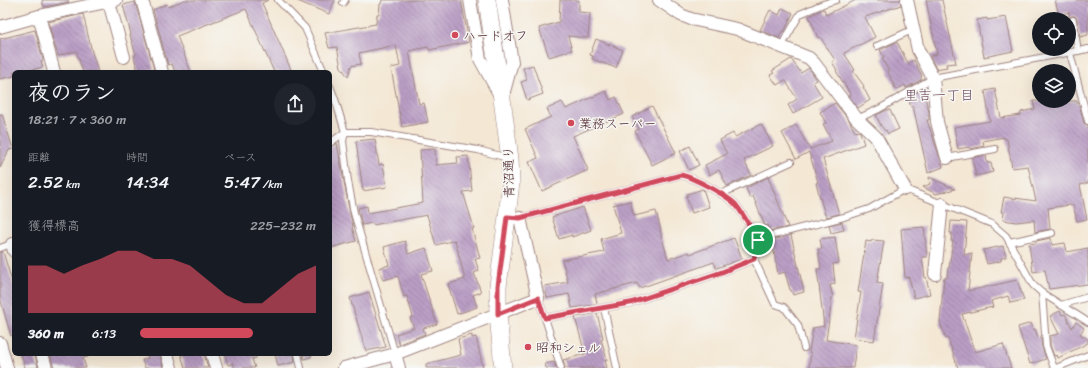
<!DOCTYPE html>
<html lang="ja">
<head>
<meta charset="utf-8">
<style>
	body { margin:0; font-family:Sriracha,"Klee One",sans-serif; background:#20242c; color:#f1f3f6; height:100vh; display:flex; flex-direction:column; font-size:15px; white-space:nowrap }
	* { box-sizing:border-box; margin:0 }
	p { font-size:13px; color:#9ea1a6 }
	.icon { flex:none; width:22px; height:22px; fill:none; stroke:currentColor; stroke-width:2; stroke-linecap:round; stroke-linejoin:round }
	.map { position:relative; flex:1; overflow:hidden }
	.sheet { position:absolute; left:12px; top:70px; width:320px; height:286px; display:flex; flex-direction:column; background:#171b24; border-radius:6px; box-shadow:0 4px 16px #0002 }
	.sheet>* { flex:none }
	.tools { position:absolute; left:1032px; top:12px; display:grid; gap:8px }
	.tools a { display:grid; place-items:center; width:44px; height:44px; border-radius:50%; background:#171b24; box-shadow:0 4px 16px #0002; font-size:20px }
	.pin { position:absolute; display:grid; place-items:center; width:34px; height:34px; color:#fff; margin:-17px; border:2px solid #fff; border-radius:50%; box-shadow:0 1px 4px #0007 }
	.round { display:grid; place-items:center; flex:none; width:42px; height:42px; border-radius:21px; background:#20242c }
	.head { display:flex; align-items:center; justify-content:space-between; height:68px; padding:0 16px }
	h1 { font-size:22px; font-weight:600; line-height:30px }
	.metrics { display:grid; grid-template-columns:repeat(3,1fr); gap:6px; height:68px; padding:4px 16px }
	.metrics div { display:grid; align-content:center }
	.metrics b { font-size:17px; font-weight:600 }
	.metrics small { font-size:11px; font-weight:400 }
	.metrics p { font-size:11px }
	.chart { height:112px; padding:8px 16px }
	.chart p { display:flex; justify-content:space-between }
	.chart svg { width:100%; height:72px; margin-top:4px; fill:#d1495b; opacity:.7 }
	ul { padding:0 16px; list-style:none; font-size:13px }
	li { display:grid; grid-template-columns:64px 48px 1fr; align-items:center; height:30px }
	li i { height:10px; border-radius:5px; background:#d1495b }
	.map>svg:first-child { display:block }
	.building { fill:url(#building-back-hatch) }
	.lines { fill:none; stroke-linecap:round; stroke-linejoin:round }
	.lane-casing { stroke:#9f8480; stroke-width:8 }
	.street-casing { stroke:#9f8480; stroke-width:14 }
	.secondary-casing { stroke:#9f8480; stroke-width:18 }
	.lane { stroke:#fff; stroke-width:6 }
	.street { stroke:#fff; stroke-width:12 }
	.secondary { stroke:#fff; stroke-width:17 }
	.route-casing { stroke:#fff; stroke-width:8 }
	.route { stroke:#d1495b; stroke-width:5 }
	.poi-dot { fill:#d1495b; stroke:#f6f6f2; stroke-width:1.5 }
	.labels { text-anchor:middle; stroke-width:3; stroke-linejoin:round; paint-order:stroke }
	.poi-label { font-size:13px; fill:#4a1f2b; stroke:#f6f6f2; text-anchor:start }
	.street-label { font-size:13px; fill:#4a1f2b; stroke:#f6f6f2 }
	.neighbourhood-label { font-size:14px; fill:#714b61; stroke:#f6f6f2 }
</style>
</head>
<body>
<div class="map">
<svg width="1088" height="368" viewBox="0 0 1088 368">
	<defs>
		<pattern id="building-back-hatch" width="6" height="6" patternUnits="userSpaceOnUse"><rect width="6" height="6" fill="#ba9ec5"/><path d="M-1 5l2 2M0 0l6 6M5-1l2 2" fill="none" stroke="#9980a0"/></pattern>
	</defs>
	<rect width="100%" height="100%" fill="#f6f6f2"/>
	<filter id="ink" filterUnits="userSpaceOnUse"><feTurbulence type="fractalNoise" baseFrequency=".025" numOctaves="2"/><feDisplacementMap in="SourceGraphic" scale="8" xChannelSelector="R" yChannelSelector="G"/><feConvolveMatrix kernelMatrix="1 2 1 2 8 2 1 2 1" color-interpolation-filters="sRGB"/></filter>
	<filter id="wash" filterUnits="userSpaceOnUse"><feTurbulence type="fractalNoise" baseFrequency=".012" numOctaves="4" result="noise"/><feDisplacementMap in="SourceGraphic" scale="16" xChannelSelector="R" yChannelSelector="G"/><feGaussianBlur stdDeviation="0.9" result="paint"/><feColorMatrix in="noise" values="0 0 0 0 0 0 0 0 0 0 0 0 0 0 0 0 0 1.4 0 .05"/><feComposite in="paint" operator="in"/></filter>
	<g filter="url(#wash)">
		<rect width="100%" height="100%" fill="#f4e8d5"/>
		<g id="blocks">
			<g class="building">
				<polygon points="42,0 68,0 69,2 44,7"/>
				<polygon points="184,0 268,0 262,3 292,72 274,72 246,9 177,36 191,72 175,72 172,64 168,65 153,10 167,4 168,7"/>
				<polygon points="295,0 335,0 329,14"/>
				<polygon points="382,0 461,0 469,42 429,50 428,47 409,51 419,104 424,103 428,122 402,127 391,68 400,66 396,45 359,53 361,64 351,66 348,77 341,67 337,47 329,48 325,33 376,24 377,14 379,15 380,4 381,4"/>
				<polygon points="560,0 579,0 579,12 590,13 588,38 568,36 572,50 549,57 539,28 559,22"/>
				<polygon points="856,0 900,0 901,5 865,17 875,37 844,53 855,70 853,71 864,86 863,87 870,100 858,108 849,96 851,95 836,71 837,70 832,62 835,60 820,37 818,38 809,16 824,9 826,15"/>
				<polygon points="926,0 942,0 956,63 946,64 947,67 936,69 930,56 937,54"/>
				<polygon points="1055,0 1088,0 1088,35 1080,37 1077,19 1075,16 1072,16 1069,18 1069,12 1059,15"/>
				<polygon points="135,2 154,69 144,72 138,72 134,56 136,55 130,35 131,34 123,5"/>
				<polygon points="782,8 793,13 784,32 782,31 779,38 760,30 770,10 779,15"/>
				<polygon points="83,14 92,52 98,72 83,72 76,51 58,56 48,22"/>
				<polygon points="1006,17 1013,51 984,57 977,20 987,18 987,20"/>
				<polygon points="35,30 43,60 41,61 43,67 24,72 14,72 14,76 0,79 0,39"/>
				<polygon points="596,39 623,50 616,68 592,59 593,56 590,55"/>
				<polygon points="897,42 908,63 914,60 922,76 921,77 921,80 906,88 905,85 896,90 888,72 889,72 882,58 884,57 880,50"/>
				<polygon points="791,59 801,73 809,68 817,80 813,82 822,97 793,114 788,105 797,99 785,80 777,85 770,75 774,73 772,71"/>
				<polygon points="533,65 543,94 527,100 521,82 527,80 523,68"/>
				<polygon points="923,89 929,112 929,120 927,120 943,167 928,173 913,106 911,107 908,97"/>
				<polygon points="995,89 1001,118 1021,115 1021,112 1035,109 1033,101 1077,101 1077,103 1079,103 1084,123 1088,125 1088,183 1080,185 1087,219 1077,221 1073,205 1071,206 1070,205 1048,208 1050,229 1035,232 1034,220 1016,222 1003,220 1004,212 1001,212 1004,197 1015,199 1015,198 1036,201 1028,166 1012,168 1007,139 1005,139 1004,137 983,141 984,146 970,149 970,147 958,149 954,127 990,121 985,91"/>
				<polygon points="606,91 610,100 616,97 624,114 573,136 588,170 542,191 529,162 538,158 525,129 551,117 547,109 562,102 566,109"/>
				<polygon points="835,103 849,120 855,132 859,131 860,132 864,144 823,159 839,214 827,217 826,215 825,215 816,183 818,182 809,152 796,159 782,133 796,125 810,149 832,141 823,124 826,123 820,112"/>
				<polygon points="652,106 676,153 652,165 635,131 639,129 632,117"/>
				<polygon points="887,110 890,110 899,129 888,134 886,130 885,131 881,126 876,115"/>
				<polygon points="0,114 2,114 13,149 9,150 0,168"/>
				<polygon points="761,124 773,146 744,160 751,175 727,186 719,170 709,175 705,165 727,154 720,140 733,133 735,137"/>
				<polygon points="375,139 379,165 383,164 387,187 363,191 356,141"/>
				<polygon points="337,143 350,214 353,226 352,227 356,241 330,248 330,147"/>
				<polygon points="690,146 699,165 689,170 680,151"/>
				<polygon points="435,149 436,165 458,163 457,157 468,156 472,191 463,192 474,228 472,229 480,258 475,259 479,271 474,273 481,292 473,295 477,307 457,314 448,284 465,279 455,240 436,245 427,215 373,225 372,223 362,225 358,208 367,206 368,213 423,203 420,150"/>
				<polygon points="986,155 987,163 991,163 993,172 976,176 972,158"/>
				<polygon points="768,177 788,227 770,231 768,225 765,226 753,196 750,198 746,188"/>
				<polygon points="929,177 955,189 936,194 923,187 930,184"/>
				<polygon points="703,189 709,207 692,213 686,196 688,196 687,194"/>
				<polygon points="630,201 634,216 656,211 661,231 660,231 668,259 689,252 690,254 734,238 742,259 716,268 714,262 640,288 637,283 595,294 597,303 594,304 594,305 573,308 572,308 569,294 547,298 545,286 568,282 562,260 604,252 601,239 621,233 613,205"/>
				<polygon points="583,207 591,230 572,237 572,235 559,239 552,217"/>
				<polygon points="951,221 967,222 964,255 972,253 968,291 1017,280 1024,300 1010,303 1008,296 991,301 993,307 962,314 975,352 1003,344 1011,368 958,368 948,338 946,339 940,322 944,278 947,278 948,268 949,268 953,241 951,241 952,233 950,233"/>
				<polygon points="842,222 844,230 831,233 829,225"/>
				<polygon points="924,227 927,257 922,257 925,278 926,277 930,294 914,298 909,277 905,278 901,229"/>
				<polygon points="791,235 804,292 793,295 791,290 790,290 785,272 778,274 772,240"/>
				<polygon points="835,237 839,263 833,264 835,284 830,285 833,298 831,299 832,306 831,306 826,340 856,345 853,368 809,368 811,353 809,352 813,328 824,326 817,269 821,269 818,249 822,249 820,239"/>
				<polygon points="1051,238 1052,245 1065,243 1067,252 1088,248 1088,284 1049,289 1045,270 1033,272 1029,244 1036,243 1036,241"/>
				<polygon points="872,240 884,241 877,283 883,284 874,341 854,338 861,292 858,292 866,241 871,242"/>
				<polygon points="405,241 408,254 426,248 433,271 421,274 437,324 423,328 425,334 399,344 396,334 414,328 410,318 413,317 407,296 404,297 398,276 383,280 379,268 389,265 384,247"/>
				<polygon points="1003,246 1006,257 1001,258 1001,261 987,264 983,250"/>
				<polygon points="0,252 3,252 14,288 14,335 11,336 0,298"/>
				<polygon points="369,292 386,347 366,351 350,298"/>
				<polygon points="1060,311 1062,315 1065,314 1072,328 1076,322 1084,328 1080,334 1088,339 1088,343 1058,358 1057,355 1054,356 1050,345 1050,336 1059,334 1050,316"/>
				<polygon points="597,313 603,338 601,339 607,360 605,360 607,368 565,368 563,360 585,354 575,317"/>
				<polygon points="1031,323 1033,329 1035,329 1038,338 1041,337 1042,347 1046,359 1030,364 1018,327"/>
				<polygon points="472,335 472,338 476,337 483,368 426,368 426,364 461,355 458,339"/>
				<polygon points="21,354 35,354 38,368 25,368"/>
				<polygon points="50,354 88,354 88,357 83,358 86,368 54,368"/>
				<polygon points="154,354 160,354 163,368 145,368 142,360 148,358 147,356"/>
				<polygon points="181,354 204,354 208,368 185,368"/>
				<polygon points="225,354 256,354 256,358 252,359 255,368 235,368 233,363 228,365"/>
				<polygon points="275,354 294,354 295,362 278,366"/>
				<polygon points="303,354 311,354 311,357 304,359"/>
				<polygon points="554,362 556,368 546,368 545,364"/>
			</g>
		</g>
	</g>
	<g filter="url(#ink)">
		<use href="#blocks" fill-opacity="0" stroke="#9f8480" stroke-width="1"/>
		<g class="lines">
			<defs>
				<g id="lane">
					<polyline points="278,0 305,28 324,72"/>
					<polyline points="343,3 345,0"/>
					<polyline points="1073,20 1078,51"/>
					<polyline points="877,46 914,29"/>
					<polyline points="781,47 800,14 823,4 836,0"/>
					<polyline points="1070,53 1088,121"/>
					<polyline points="330,86 335,99 345,132 343,141 348,181 354,213 395,354"/>
					<polyline points="857,119 879,109 933,78 1088,49"/>
					<polyline points="330,143 345,132 371,132 478,150 508,158"/>
					<polyline points="947,158 995,149"/>
					<polyline points="721,194 791,162"/>
					<path d="M520,218L681,175C693,177 728,196 736,205C744,215 751,228 758,239"/>
					<polyline points="1009,242 1052,233"/>
					<polyline points="0,248 14,243"/>
					<polyline points="754,259 775,304 784,307 798,325 804,348"/>
					<polyline points="1042,293 1088,322"/>
					<polyline points="538,298 545,318 630,303 722,272 754,259 758,239 844,217 869,209 905,189 992,224 1006,236 1033,285 1042,293 1046,346 1054,368"/>
					<polyline points="1061,305 1088,297"/>
					<polyline points="604,308 617,368"/>
					<polyline points="545,318 561,368"/>
					<polyline points="298,354 301,368"/>
					<polyline points="1056,368 1088,355"/>
				</g>
				<g id="street">
					<polyline points="142,0 162,72"/>
					<polyline points="470,0 480,59 502,99 512,62 502,0"/>
					<polyline points="659,0 681,15 691,19 737,29 809,58 814,63 857,119 876,137 905,189"/>
					<polyline points="907,0 918,50 933,78 937,122 947,158"/>
					<polyline points="109,2 124,57"/>
					<polyline points="39,16 54,72"/>
					<polyline points="0,27 39,16 116,0"/>
					<polyline points="12,244 14,251"/>
					<polyline points="935,274 942,204"/>
					<polyline points="0,343 7,368"/>
					<polyline points="42,354 46,368"/>
					<polyline points="167,354 171,368"/>
					<polyline points="212,354 216,368"/>
					<polyline points="395,354 399,368"/>
					<polyline points="344,368 395,354 538,298 520,218 507,217"/>
				</g>
				<polyline id="secondary" points="487,0 502,99 510,159 511,182 507,217 498,286 498,314 503,368"/>
			</defs>
			<use href="#lane" class="lane-casing"/>
			<use href="#street" class="street-casing"/>
			<use href="#secondary" class="secondary-casing"/>
			<use href="#lane" class="lane"/>
			<use href="#street" class="street"/>
			<use href="#secondary" class="secondary"/>
		</g>
	</g>
	<g class="lines" filter="url(#ink)">
		<defs>
			<path id="route" d="M681,175C693,177 728,196 736,205C744,215 751,228 758,240L754,259L722,272L630,303L545,318L538,298L498,314V286L507,217L520,218Z"/>
		</defs>
		<use href="#route" class="route-casing"/>
		<use href="#route" class="route"/>
	</g>
	<g class="poi-dot">
		<circle cx="455" cy="35" r="4"/>
		<circle cx="571" cy="123" r="4"/>
		<circle cx="528" cy="347" r="4"/>
	</g>
	<g class="labels">
		<g class="poi-label">
			<text x="463" y="40">ハードオフ</text>
			<text x="579" y="128">業務スーパー</text>
			<text x="536" y="352">昭和シェル</text>
		</g>
		<g class="street-label">
			<text transform="translate(508 172) rotate(-91)" y="5">青沼通り</text>
		</g>
		<g class="neighbourhood-label">
			<text x="939" y="100">里吉一丁目</text>
		</g>
	</g>
</svg>
<div class="tools">
<a><svg class="icon" aria-label="locate" viewBox="0 0 24 24"><circle cx="12" cy="12" r="6"/><path d="M12 2v4M12 18v4M2 12h4M18 12h4"/></svg></a>
<a><svg class="icon" aria-label="layers" viewBox="0 0 24 24"><path d="M12 4l9 5-9 5-9-5zM3 14l9 5 9-5"/></svg></a>
</div>
<div class="pin" style="left:758px;top:240px;background:#1e9e55"><svg class="icon" aria-label="arrive" viewBox="0 0 24 24"><path d="M6 21V4h12l-3 4 3 4H6"/></svg></div>
<section class="sheet">
<div class="head"><div><h1>夜のラン</h1><p>18:21 · 7 × 360 m</p></div><a class="round"><svg class="icon" aria-label="share" viewBox="0 0 24 24"><path d="M12 15V3M7 8l5-5 5 5M5 13v7h14v-7"/></svg></a></div>
<div class="metrics">
<div><p>距離</p><b>2.52<small> km</small></b></div>
<div><p>時間</p><b>14:34</b></div>
<div><p>ペース</p><b>5:47<small> /km</small></b></div>
</div>
<div class="chart"><p><span>獲得標高</span>225–232 m</p>
<svg viewBox="0 0 160 44" preserveAspectRatio="none"><path d="M0 44V15L10 15L20 20L30 15L40 11L50 6L60 6L70 11L80 11L90 15L100 24L110 33L120 38L130 38L140 29L150 20L160 15V44z"/></svg>
</div>
<ul>
<li><b>360 m</b>6:13<i style="width:64%"></i></li>
</ul>
</section>
</div>
</body>
</html>
